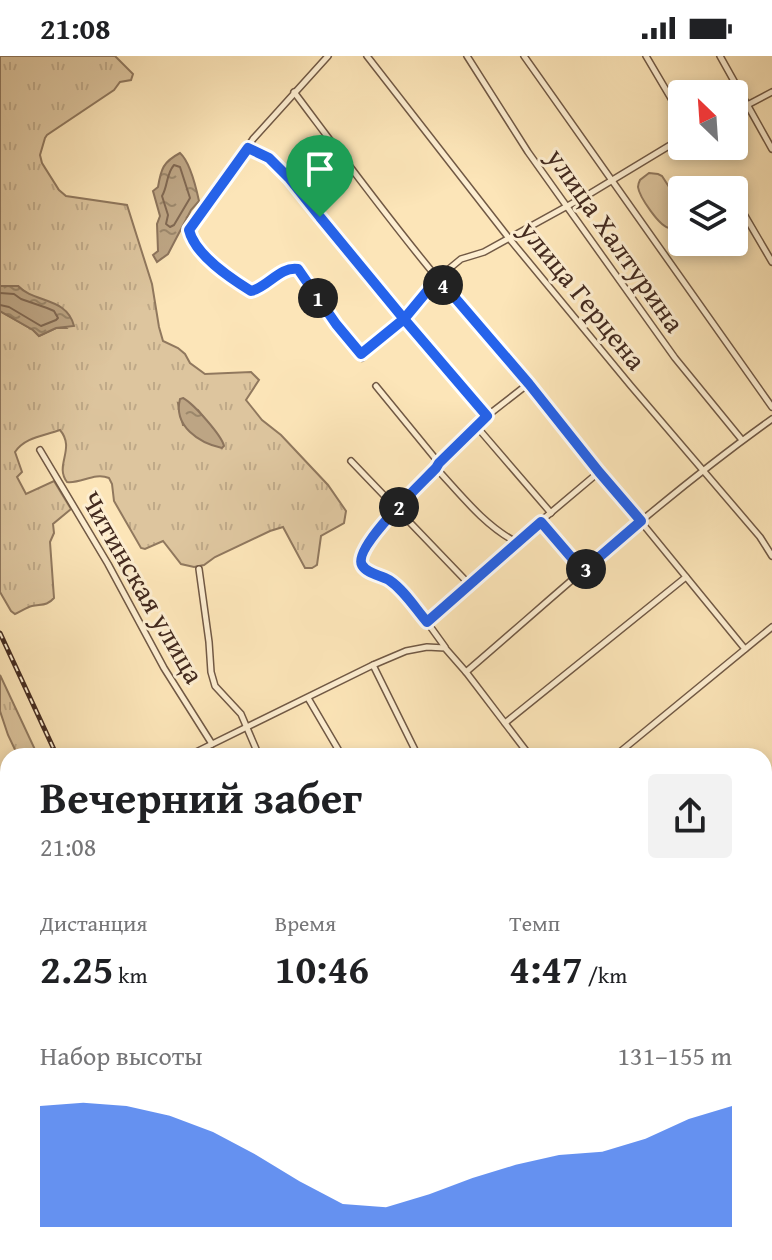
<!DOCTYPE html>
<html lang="ru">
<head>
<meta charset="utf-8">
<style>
	body { margin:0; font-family:"Gentium Book Plus",serif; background:#f2f2f2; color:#202124; height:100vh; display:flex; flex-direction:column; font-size:30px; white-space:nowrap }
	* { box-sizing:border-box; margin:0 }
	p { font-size:26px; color:#757577 }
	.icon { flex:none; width:44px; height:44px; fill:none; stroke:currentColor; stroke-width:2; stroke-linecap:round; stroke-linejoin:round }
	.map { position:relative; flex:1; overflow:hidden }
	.sheet { position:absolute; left:0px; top:692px; width:772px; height:512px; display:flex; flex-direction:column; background:#fff; border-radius:24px 24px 0 0; box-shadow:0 4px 12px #0003 }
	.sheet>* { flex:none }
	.needle { width:52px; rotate:335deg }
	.fabs { position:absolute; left:668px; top:24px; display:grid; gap:16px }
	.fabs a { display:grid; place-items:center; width:80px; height:80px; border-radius:8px; background:#fff; box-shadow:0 4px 12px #0003; font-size:40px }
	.pin { position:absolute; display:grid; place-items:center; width:68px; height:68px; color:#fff; margin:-82px -34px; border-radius:50% 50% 50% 0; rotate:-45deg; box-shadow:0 0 8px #0007 }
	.pin .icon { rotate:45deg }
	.km { position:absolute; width:40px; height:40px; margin:-20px; border-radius:50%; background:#222; color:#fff; font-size:22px; line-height:40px; text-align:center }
	.round { display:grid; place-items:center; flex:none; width:84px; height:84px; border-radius:8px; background:#f2f2f2 }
	.head { display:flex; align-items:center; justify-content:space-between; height:136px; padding:0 40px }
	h1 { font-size:44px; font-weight:700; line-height:60px }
	.metrics { display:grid; grid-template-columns:repeat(3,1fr); gap:12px; height:136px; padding:8px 40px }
	.metrics div { display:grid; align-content:center }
	.metrics b { font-size:40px; font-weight:700 }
	.metrics small { font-size:22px; font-weight:400 }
	.metrics p { font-size:22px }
	.chart { height:224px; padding:16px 40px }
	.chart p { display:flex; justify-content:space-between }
	.chart svg { width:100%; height:144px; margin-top:8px; fill:#2563eb; opacity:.7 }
	.status { display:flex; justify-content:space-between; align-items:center; height:56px; padding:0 40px; background:#fff; direction:ltr }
	.status svg { height:22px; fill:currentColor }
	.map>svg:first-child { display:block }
	.grass { fill:url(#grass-tufts); stroke:#90785e; stroke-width:2; fill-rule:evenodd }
	.green { fill:#ddc59e; stroke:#90785e; stroke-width:2 }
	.water { fill:url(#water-ripples); stroke:#8c745c; stroke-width:2 }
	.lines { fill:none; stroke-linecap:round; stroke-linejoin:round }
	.shore { stroke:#806852; stroke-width:2 }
	.minor-casing { stroke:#715945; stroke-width:8 }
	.major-casing { stroke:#432a1f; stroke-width:9 }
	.minor { stroke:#fdeed1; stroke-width:5 }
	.major { stroke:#fce5b8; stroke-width:6 }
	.rail-casing { stroke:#432a1f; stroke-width:5 }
	.rail { stroke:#fdeed1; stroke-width:2; stroke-dasharray:6; stroke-linecap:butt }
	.route-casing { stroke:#fff; stroke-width:16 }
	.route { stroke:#2563eb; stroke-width:10 }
	.labels { text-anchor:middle; stroke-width:6; stroke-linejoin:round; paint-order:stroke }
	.street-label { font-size:28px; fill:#432a1f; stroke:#fdeed1 }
</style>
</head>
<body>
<div class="status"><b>21:08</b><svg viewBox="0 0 49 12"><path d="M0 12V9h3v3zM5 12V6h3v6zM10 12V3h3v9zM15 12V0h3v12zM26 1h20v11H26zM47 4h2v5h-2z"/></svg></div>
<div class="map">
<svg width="772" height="1204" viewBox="0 0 772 1204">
	<defs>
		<pattern id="grass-tufts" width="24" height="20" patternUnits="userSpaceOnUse" patternTransform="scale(2)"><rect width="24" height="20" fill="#ddc59e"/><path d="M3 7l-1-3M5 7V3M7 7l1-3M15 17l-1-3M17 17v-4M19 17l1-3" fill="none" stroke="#bfa988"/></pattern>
		<pattern id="water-ripples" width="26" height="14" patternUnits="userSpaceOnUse" patternTransform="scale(2)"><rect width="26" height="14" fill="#bda584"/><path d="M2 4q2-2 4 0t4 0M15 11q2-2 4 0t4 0" fill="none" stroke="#9b876b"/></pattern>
	</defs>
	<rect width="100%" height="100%" fill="#fce5b8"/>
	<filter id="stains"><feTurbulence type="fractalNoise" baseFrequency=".0025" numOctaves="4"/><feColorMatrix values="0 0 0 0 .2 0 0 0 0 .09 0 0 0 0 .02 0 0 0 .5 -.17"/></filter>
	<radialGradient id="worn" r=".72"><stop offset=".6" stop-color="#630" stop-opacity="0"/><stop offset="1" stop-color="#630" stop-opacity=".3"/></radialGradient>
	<g class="grass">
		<path d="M0,0H115L133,18L131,24L120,26L114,34L47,79L45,82L40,99L42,107L59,134L66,140L127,149L152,228L159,271L163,285L178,292L185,298L190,307L205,318L251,316L259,324L246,344L262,364L281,379L328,429L346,455L344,467L321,480L317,509L312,512H305L283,471L270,475L215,501L204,509L194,511L181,508L163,485L145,493L141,492L114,445L112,428L109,422C94,416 81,428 67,426C54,409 76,393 60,374C44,380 25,381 15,396L22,416L17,421L26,438L54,425L71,453L53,468L54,477L50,486L54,542C47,550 42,548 32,550C27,551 20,556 15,558L11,555L0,536V255L33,274L39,280L56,272H66L18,230H0ZM178,347L198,354L210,370L183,369Z"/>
		<polygon points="0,619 38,700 18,700 8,679 0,655"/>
	</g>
	<path class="green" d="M649,117L658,118L662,120L682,151V168C678,170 675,173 670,172C660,172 639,140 638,131C638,128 639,126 640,124Z"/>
	<g class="water">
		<path d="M180,97C190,106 196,131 199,145L191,154L168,198L157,206L153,199L158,195L157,168L160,160L153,135L158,131C161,113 163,106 180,97Z"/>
		<path d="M0,230H18C34,247 67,241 74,270L56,272L39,280L33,274L0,255Z"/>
		<path d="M183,342C194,348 222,380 224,390L222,392C199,387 173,370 180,343Z"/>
	</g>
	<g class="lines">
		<g class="shore">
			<path d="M174,109L180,111L190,142L174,169L170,171L166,168L168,159L162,140C168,130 166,118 174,109Z"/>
			<polyline points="0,237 14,238 21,243 47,252 54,255 58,262 56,264 41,270 9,251 0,249"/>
		</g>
		<defs>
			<g id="minor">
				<path d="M328,0L253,83L234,112L189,174C195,199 230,222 251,235C268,231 280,211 298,213L362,302"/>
				<polyline points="367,0 508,181 631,330 760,481 772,500"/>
				<polyline points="467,0 528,96 675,302 742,384"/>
				<polyline points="524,0 772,351"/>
				<polyline points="646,0 682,61"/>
				<polyline points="720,0 772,93"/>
				<path d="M294,36C342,100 388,163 439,224C469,259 501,294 530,330C602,418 673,506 745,593"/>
				<polyline points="734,56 772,36"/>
				<polyline points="248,92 269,102 289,122 404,263 487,360"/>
				<polyline points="734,141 772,206"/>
				<polyline points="361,298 404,263 438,222 461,203 484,196 591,137 682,82"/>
				<path d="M528,328L487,360L439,407L436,412C423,426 352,492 362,509C367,518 381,519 389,524C404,535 415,552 427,566L516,486L599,416"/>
				<polyline points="376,330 439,407"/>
				<polyline points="477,371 551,457"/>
				<polyline points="40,394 108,508 164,612 212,688"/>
				<polyline points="351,405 469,528"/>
				<path d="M436,412C461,439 484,469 516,486"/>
				<polyline points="541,466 583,515"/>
				<polyline points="199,513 209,586 211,616 215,630 241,658 259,700"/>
				<polyline points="427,566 445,591"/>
				<polyline points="373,609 418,700"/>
				<polyline points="466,616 530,700"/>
				<polyline points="308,642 342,700"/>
				<polyline points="505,667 686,521"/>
				<path d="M188,700L373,609L406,595L427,591L445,592L466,616C566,530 664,440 772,363"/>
				<polyline points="615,700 772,571"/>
				<polyline points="0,809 8,806"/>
				<polyline points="764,826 772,819"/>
				<polyline points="764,877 772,869"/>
				<polyline points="0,1167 8,1165"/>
				<polyline points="316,1196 317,1204"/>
				<polyline points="321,1196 331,1204"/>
				<polyline points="337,1204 347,1196"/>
			</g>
			<g id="major">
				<polyline points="764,759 772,753"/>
				<polyline points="0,951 8,968"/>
				<polyline points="117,1196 121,1204"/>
				<polyline points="242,1204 253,1196"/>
			</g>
		</defs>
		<use href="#minor" class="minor-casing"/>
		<use href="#major" class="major-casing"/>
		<use href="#minor" class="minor"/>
		<use href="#major" class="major"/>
		<defs>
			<g id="rail">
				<polyline points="0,577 57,700"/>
				<polyline points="764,1007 772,997"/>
				<polyline points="286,1196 290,1204"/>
				<polyline points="578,1204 585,1196"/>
			</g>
		</defs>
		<use href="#rail" class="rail-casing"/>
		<use href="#rail" class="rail"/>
	</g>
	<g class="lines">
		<defs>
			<path id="route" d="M320,161L289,122L269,102L248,92L189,174C195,199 230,222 251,235C268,231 280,210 298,213L336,268L361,298L404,263L487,360L439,407L436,412C423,426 352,492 362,509C367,518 381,519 389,524C404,534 415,552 427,566L541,466L583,515L641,465L599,416L529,328L438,222L404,263L320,161"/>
		</defs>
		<use href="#route" class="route-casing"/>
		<use href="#route" class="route"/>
	</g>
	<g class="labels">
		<g class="street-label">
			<text transform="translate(616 184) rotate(55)" y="10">улица Халтурина</text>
			<text transform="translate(583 239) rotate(51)" y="10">улица Герцена</text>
			<text transform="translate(143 531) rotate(60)" y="10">Читинская улица</text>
		</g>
	</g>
	<rect width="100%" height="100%" filter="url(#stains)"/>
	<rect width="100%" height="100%" fill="url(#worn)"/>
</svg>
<div class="fabs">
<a><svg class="needle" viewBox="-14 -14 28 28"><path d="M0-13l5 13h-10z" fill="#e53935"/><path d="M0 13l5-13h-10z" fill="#757577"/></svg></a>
<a><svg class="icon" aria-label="layers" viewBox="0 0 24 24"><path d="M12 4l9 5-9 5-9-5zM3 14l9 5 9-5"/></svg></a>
</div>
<div class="pin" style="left:320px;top:161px;background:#1e9e55"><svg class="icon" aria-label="arrive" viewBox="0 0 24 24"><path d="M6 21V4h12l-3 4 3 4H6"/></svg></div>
<b class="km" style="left:318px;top:242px">1</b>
<b class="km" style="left:399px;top:451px">2</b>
<b class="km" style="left:586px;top:513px">3</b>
<b class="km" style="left:443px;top:229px">4</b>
<section class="sheet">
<div class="head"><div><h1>Вечерний забег</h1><p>21:08</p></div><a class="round"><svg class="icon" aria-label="share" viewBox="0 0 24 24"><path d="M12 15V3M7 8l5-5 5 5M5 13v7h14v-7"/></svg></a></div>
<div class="metrics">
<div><p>Дистанция</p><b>2.25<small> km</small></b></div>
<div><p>Время</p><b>10:46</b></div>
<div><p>Темп</p><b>4:47<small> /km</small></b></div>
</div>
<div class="chart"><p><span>Набор высоты</span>131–155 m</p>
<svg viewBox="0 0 160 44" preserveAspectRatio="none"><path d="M0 44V7L10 6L20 7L30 10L40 15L50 22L60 30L70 37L80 38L90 34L100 29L110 25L120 22L130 21L140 17L150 11L160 7V44z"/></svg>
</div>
</section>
</div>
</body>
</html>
